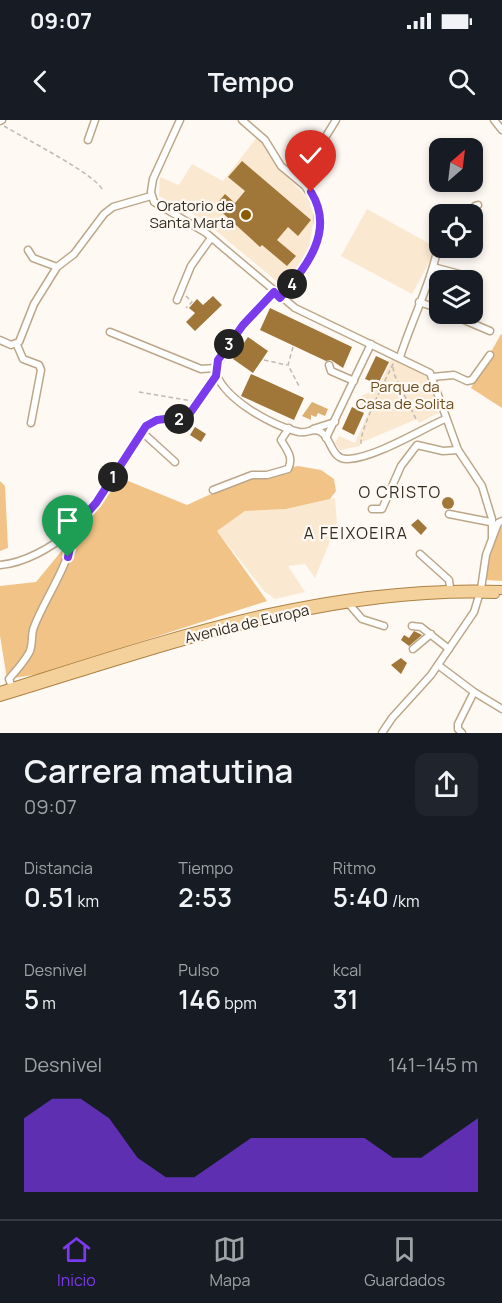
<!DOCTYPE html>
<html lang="es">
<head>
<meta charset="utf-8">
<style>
	body { margin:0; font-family:Manrope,sans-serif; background:#20242c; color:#f1f3f6; height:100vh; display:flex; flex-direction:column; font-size:22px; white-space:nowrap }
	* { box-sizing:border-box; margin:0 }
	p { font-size:20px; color:#9ea1a6 }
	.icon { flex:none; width:33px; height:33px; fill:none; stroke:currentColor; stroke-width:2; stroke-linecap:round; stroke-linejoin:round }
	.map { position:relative; height:613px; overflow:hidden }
	.sheet { display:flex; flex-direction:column; background:#171b24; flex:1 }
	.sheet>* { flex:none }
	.needle { width:39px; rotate:28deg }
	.buttons { position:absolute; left:429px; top:18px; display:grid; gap:12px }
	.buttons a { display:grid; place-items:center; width:54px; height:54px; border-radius:12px; background:#171b24; box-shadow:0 3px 9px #0003; font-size:30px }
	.pin { position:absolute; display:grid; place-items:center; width:51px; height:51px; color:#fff; margin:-62px -26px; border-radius:50% 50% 50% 0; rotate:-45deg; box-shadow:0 0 6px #0007 }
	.pin .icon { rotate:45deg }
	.km { position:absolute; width:30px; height:30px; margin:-15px; border-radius:50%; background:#222; color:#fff; font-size:16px; line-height:30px; text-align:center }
	.round { display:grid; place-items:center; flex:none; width:63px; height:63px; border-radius:12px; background:#20242c }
	.summary { display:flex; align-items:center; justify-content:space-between; height:102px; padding:0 24px }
	h1 { font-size:33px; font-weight:600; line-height:45px }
	.figures { display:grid; grid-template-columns:repeat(3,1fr); gap:9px; height:102px; padding:6px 24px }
	.figures div { display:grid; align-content:center }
	.figures b { font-size:26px; font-weight:600 }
	.figures small { font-size:16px; font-weight:400 }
	.figures p { font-size:16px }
	.chart { height:168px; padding:12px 24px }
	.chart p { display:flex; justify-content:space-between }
	.chart svg { width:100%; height:108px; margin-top:6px; fill:#7c3aed; opacity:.7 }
	.status { display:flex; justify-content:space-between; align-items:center; height:42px; padding:0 30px; background:#171b24; direction:ltr }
	.status svg { height:16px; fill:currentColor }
	header { display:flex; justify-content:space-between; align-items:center; height:78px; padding:0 24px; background:#171b24; font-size:27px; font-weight:600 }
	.tabs { display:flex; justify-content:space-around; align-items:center; height:84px; border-top:2px solid #363941; background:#171b24; font-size:16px; color:#9ea1a6 }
	.tabs a { display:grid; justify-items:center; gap:3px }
	.tabs .current { color:#7c3aed }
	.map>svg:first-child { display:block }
	.green { fill:#fae8d1 }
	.forest { fill:#f1c386 }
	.water { fill:#dbae71 }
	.building { fill:#a07639 }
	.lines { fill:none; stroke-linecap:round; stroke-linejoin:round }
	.minor-casing { stroke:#bca78a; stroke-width:9 }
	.major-casing { stroke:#ac8144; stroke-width:10 }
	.path { stroke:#c0bab2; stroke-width:1.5; stroke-dasharray:4.5 3; stroke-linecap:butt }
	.minor { stroke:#fff; stroke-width:6 }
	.major { stroke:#f4d09a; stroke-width:8 }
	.route-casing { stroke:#fff; stroke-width:12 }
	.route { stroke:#7c3aed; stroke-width:8 }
	.poi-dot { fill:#895a00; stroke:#fef9f3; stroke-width:2 }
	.labels { text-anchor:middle; stroke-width:4.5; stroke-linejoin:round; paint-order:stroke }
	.poi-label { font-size:15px; fill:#342b20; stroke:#fef9f3; text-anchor:end }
	.park-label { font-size:15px; fill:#6a4b1d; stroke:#fef9f3 }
	.street-label { font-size:15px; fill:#342b20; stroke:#fef9f3 }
	.neighbourhood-label { font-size:16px; letter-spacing:1.5px; fill:#342b20; stroke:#fef9f3 }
</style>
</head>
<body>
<div class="status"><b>09:07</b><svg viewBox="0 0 49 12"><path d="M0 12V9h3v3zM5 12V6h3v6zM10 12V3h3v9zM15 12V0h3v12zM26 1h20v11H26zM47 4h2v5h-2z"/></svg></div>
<header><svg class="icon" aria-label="back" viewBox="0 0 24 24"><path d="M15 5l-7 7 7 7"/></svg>Tempo<svg class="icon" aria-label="search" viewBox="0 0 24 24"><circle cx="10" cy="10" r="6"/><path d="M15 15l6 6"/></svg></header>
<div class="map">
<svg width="502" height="613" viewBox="0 0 502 613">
	<rect width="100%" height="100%" fill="#fef9f3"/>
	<g class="green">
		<polygon points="258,16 278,47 309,80 314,97 309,129 293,155 281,165 202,99 159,76 160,57 179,65 192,44 223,61"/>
		<polygon points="367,89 437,128 412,174 341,136"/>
		<polygon points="392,238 427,257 440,286 438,293 419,303 417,299 360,323 360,326 340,330 335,323 339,316 355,323 369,291 359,286 364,278 361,276 378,268"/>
		<polygon points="335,378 337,404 315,458 305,444 288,446 305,472 275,479 265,472 217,411 245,391 286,389"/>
	</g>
	<g class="forest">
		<polygon points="501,214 502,215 502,288 471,268"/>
		<polygon points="298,346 321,350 334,359 336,371 330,379 286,389 245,391 217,411 267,481 40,554 7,559 0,516 0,466 36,462 78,411 116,356 187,385 250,356"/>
		<polygon points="0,361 5,366 8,428 0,431"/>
		<path d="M502,406V461L487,460C487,443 490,420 502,406Z"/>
	</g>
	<polygon class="water" points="312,282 328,289 325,296 318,293 316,297 311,295 311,300 302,296"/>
	<g class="building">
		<polygon points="242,41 311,100 298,116 288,107 277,120 296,136 287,146 262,125 260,127 215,86 225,74 235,83 245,71 228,57"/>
		<polygon points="213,176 222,185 195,211 186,202 195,193 189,188 197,179 203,185"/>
		<polygon points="270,188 352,227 343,248 331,240 326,241 260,210"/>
		<polygon points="248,217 268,231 253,253 233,239"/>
		<polygon points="376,236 389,242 378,264 365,259"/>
		<polygon points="251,254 304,278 294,300 241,276"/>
		<polygon points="352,287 364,293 354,315 342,309"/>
		<polygon points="195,307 206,314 201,322 190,315"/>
		<circle cx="448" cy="383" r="6"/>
		<polygon points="418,399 427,408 421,415 411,405"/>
		<polygon points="414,511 422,515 409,526 401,520 404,515 409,518"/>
		<polygon points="401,538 407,543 401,554 391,545"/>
	</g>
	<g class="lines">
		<defs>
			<g id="minor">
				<polyline points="180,0 153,59 151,72 154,82 206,113 295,188 430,253 458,330 482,366 492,399 492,417"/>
				<polyline points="242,0 265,20 281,46 305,66 317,84 319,114 313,133 280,178"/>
				<polyline points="494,0 502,10"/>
				<polyline points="0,1 2,0"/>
				<polyline points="88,20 95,0"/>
				<polyline points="299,60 336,0"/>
				<polyline points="471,94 475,86 478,85"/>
				<polyline points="472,110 478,112"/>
				<polyline points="28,130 33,138 57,147"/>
				<polyline points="433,147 478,159"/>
				<path d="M274,172L242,205L215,248C219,277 272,306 299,312C307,314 313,307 321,312C332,319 331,340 348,339C375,338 420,310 445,299"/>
				<polyline points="177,180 191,146 211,118"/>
				<polyline points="419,182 440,189"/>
				<polyline points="450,194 490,211"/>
				<polyline points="110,212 201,249 215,248"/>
				<polyline points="0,220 11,225 19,222 34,184 57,147 74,134 104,94 113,87 151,76"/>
				<polyline points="17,225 23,239 39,245 41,250 31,303"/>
				<path d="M400,237C413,197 433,159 440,117"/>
				<polyline points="329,245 331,251 354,261"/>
				<polyline points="432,257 454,255 467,261 472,260 490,235"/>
				<polyline points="313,309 335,302"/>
				<polyline points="142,312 175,342"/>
				<polyline points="326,318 371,224"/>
				<path d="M213,370L252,355H267L288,349C294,338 287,330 281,320L289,308"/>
				<polyline points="372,389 382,389 401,346 417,325 443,331 458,330"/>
				<polyline points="449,394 490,402"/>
				<polyline points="70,412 96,383 146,306 157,300 188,296 216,256"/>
				<polyline points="420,434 449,460 450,468"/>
				<path d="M0,445C25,443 52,427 70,412C77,435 40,485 33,510C31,518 33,526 29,533C24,542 16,551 9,559L12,567"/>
				<polyline points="349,484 362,499 384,506"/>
				<polyline points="412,506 421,507 449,529"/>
				<polyline points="413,529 431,514"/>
				<polyline points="438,545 474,572 458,604 458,609 462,613"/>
				<polyline points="474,572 502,589"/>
				<polyline points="382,613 392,598 431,555 474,492 481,469 486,435 498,403 502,401"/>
			</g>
			<g id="major">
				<path d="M0,571C168,518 323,463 502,470"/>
				<path d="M0,577C162,528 323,468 495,474"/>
			</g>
		</defs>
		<use href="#minor" class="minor-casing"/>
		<use href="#major" class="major-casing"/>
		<g class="path">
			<path d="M4,6C22,17 99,56 103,71"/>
			<polyline points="186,176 192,182 186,188"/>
			<polyline points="293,227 288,245 300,268"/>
			<polyline points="264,240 287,245"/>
			<polyline points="393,247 394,254 417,301"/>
			<polyline points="139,272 192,281"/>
			<polyline points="377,280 410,287"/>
			<path d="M361,324C359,310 387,257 394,242"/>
		</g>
		<use href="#minor" class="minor"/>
		<use href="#major" class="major"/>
	</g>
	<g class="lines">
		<defs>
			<path id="route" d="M68,437L72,419L70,412L96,383L146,306L157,300L188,296L216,256L218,240L243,205L274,172L280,178C305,148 336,112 311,72"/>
		</defs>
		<use href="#route" class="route-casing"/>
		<use href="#route" class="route"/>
	</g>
	<circle class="poi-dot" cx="246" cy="95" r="6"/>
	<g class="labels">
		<g class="poi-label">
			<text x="234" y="91">Oratorio de<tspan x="234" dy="17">Santa Marta</tspan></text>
		</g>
		<g class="park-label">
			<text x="405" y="272">Parque da<tspan x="405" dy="17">Casa de Solita</tspan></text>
		</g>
		<g class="street-label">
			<text transform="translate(247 504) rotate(-13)" y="5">Avenida de Europa</text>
		</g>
		<g class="neighbourhood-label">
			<text x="400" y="378">O CRISTO</text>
			<text x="356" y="419">A FEIXOEIRA</text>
		</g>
	</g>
</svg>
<div class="buttons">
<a><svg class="needle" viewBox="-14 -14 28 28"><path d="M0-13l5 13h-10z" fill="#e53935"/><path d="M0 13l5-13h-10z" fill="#9ea1a6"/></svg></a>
<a><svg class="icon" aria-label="locate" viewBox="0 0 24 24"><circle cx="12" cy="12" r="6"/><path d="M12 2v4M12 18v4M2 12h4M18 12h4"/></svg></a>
<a><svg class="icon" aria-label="layers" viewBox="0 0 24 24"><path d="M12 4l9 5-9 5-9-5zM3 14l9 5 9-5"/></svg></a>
</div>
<div class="pin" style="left:68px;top:437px;background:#1e9e55"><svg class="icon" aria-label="arrive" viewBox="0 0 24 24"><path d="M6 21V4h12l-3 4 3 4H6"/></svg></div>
<div class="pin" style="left:311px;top:72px;background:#d93025"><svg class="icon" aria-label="check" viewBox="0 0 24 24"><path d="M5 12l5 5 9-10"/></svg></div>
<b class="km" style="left:113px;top:357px">1</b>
<b class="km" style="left:179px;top:299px">2</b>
<b class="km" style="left:229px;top:224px">3</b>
<b class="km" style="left:292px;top:164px">4</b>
</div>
<section class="sheet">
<div class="summary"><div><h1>Carrera matutina</h1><p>09:07</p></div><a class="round"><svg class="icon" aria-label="share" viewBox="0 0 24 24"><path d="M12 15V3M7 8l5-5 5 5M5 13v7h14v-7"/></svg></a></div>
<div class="figures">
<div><p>Distancia</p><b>0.51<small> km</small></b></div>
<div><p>Tiempo</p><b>2:53</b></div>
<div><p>Ritmo</p><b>5:40<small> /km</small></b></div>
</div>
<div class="figures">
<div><p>Desnivel</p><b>5<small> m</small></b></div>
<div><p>Pulso</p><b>146<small> bpm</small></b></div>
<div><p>kcal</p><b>31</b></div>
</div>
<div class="chart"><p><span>Desnivel</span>141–145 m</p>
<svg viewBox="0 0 160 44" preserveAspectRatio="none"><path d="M0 44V14L10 6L20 6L30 14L40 30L50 38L60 38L70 30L80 22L90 22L100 22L110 22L120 22L130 30L140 30L150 22L160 14V44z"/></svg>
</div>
</section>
<nav class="tabs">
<a class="current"><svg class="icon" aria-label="home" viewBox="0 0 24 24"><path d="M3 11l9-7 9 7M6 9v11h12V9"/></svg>Inicio</a>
<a><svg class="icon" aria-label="map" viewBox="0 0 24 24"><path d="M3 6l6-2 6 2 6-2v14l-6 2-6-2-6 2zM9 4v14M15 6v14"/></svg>Mapa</a>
<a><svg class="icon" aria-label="saved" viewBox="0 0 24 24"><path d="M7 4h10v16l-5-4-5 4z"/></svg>Guardados</a>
</nav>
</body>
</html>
